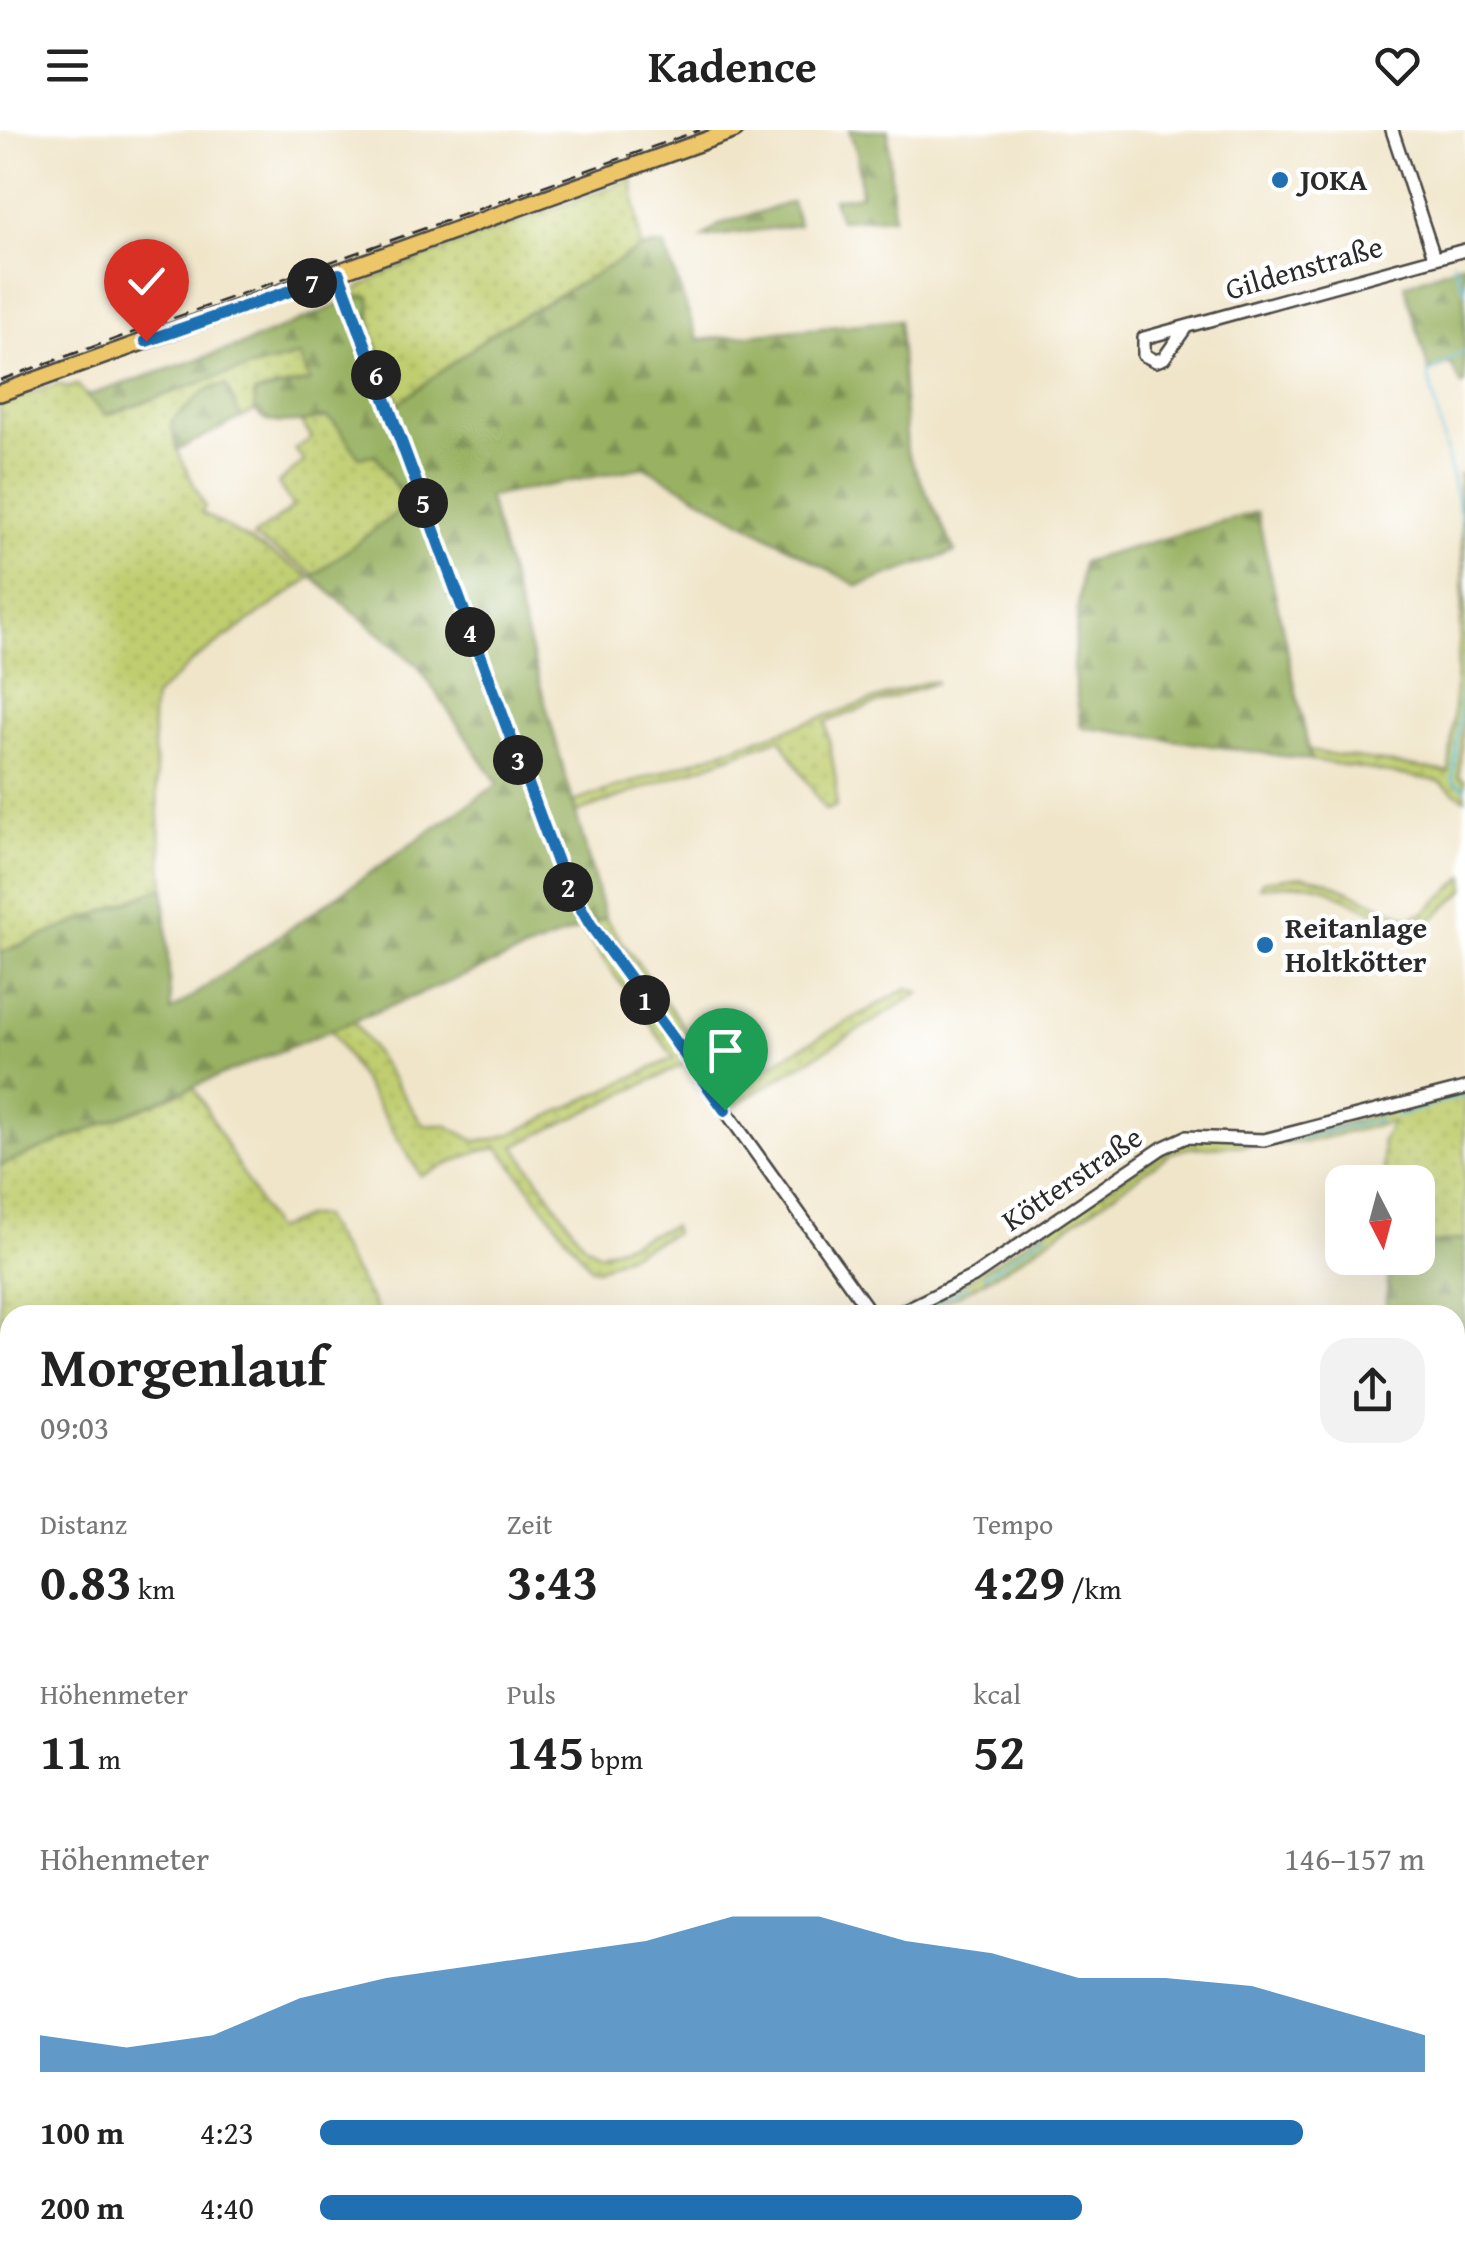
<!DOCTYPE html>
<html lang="de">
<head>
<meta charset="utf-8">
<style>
	body { margin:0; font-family:"Gentium Book Plus",serif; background:#f2f2f2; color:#222; height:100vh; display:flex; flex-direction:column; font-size:38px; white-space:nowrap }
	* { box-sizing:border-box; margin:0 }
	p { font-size:32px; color:#767676 }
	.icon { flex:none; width:55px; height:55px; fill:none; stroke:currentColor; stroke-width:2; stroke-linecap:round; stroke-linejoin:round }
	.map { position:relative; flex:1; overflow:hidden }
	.drawer { position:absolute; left:0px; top:1175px; width:1465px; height:960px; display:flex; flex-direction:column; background:#fff; border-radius:30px 30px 0 0; box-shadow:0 10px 40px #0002 }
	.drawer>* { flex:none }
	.needle { width:65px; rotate:174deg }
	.tools { position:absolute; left:1325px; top:1035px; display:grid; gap:20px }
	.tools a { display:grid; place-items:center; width:110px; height:110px; border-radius:20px; background:#fff; box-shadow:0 10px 40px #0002; font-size:50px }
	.pin { position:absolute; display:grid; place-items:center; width:85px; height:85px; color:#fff; margin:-102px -42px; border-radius:50% 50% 50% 0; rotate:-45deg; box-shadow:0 0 10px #0007 }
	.pin .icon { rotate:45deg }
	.km { position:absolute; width:50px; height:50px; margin:-25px; border-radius:50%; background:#222; color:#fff; font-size:28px; line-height:50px; text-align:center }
	.round { display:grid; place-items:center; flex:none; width:105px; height:105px; border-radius:30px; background:#f2f2f2 }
	.headline { display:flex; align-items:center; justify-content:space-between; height:170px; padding:0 40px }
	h1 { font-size:55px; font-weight:700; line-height:75px }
	.metrics { display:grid; grid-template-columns:repeat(3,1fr); gap:15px; height:170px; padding:10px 40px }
	.metrics div { display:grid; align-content:center }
	.metrics b { font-size:50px; font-weight:700 }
	.metrics small { font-size:28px; font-weight:400 }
	.metrics p { font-size:28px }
	.chart { height:280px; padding:20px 40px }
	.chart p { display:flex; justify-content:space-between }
	.chart svg { width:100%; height:180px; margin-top:10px; fill:#1f6fb2; opacity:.7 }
	ul { padding:0 40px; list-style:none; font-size:32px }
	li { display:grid; grid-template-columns:160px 120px 1fr; align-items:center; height:75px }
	li i { height:25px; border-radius:12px; background:#1f6fb2 }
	header { display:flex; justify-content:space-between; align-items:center; height:130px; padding:0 40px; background:#fff; font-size:45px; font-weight:700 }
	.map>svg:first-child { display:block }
	.grass { fill:url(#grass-dots); stroke:#767c4e; stroke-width:2.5 }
	.forest { fill:url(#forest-firs); stroke:#626e46; stroke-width:2.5 }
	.park { fill:#c0ce70; stroke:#767c4e; stroke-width:2.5 }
	.garden { fill:url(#garden-furrows); stroke:#767c4e; stroke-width:2.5 }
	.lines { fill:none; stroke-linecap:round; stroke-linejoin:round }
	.stream { stroke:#5bbbd9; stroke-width:2.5 }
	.minor-casing { stroke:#494743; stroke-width:16 }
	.major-casing { stroke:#494743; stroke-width:20 }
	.minor { stroke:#fff; stroke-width:11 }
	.major { stroke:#ecc669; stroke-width:15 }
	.rail { stroke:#2b2b2b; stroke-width:2.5; stroke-dasharray:15 8; stroke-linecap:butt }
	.route-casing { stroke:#fff; stroke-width:20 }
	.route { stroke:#1f6fb2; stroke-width:12 }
	.poi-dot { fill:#1f6fb2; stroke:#fff; stroke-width:4 }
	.labels { text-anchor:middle; stroke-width:9; stroke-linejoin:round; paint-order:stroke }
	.poi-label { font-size:30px; font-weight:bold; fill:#2b2b2b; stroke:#fff; text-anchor:start }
	.street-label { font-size:30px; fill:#2b2b2b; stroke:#fff }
</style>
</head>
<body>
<header><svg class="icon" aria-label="menu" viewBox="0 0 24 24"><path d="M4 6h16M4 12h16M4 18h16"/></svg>Kadence<svg class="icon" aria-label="heart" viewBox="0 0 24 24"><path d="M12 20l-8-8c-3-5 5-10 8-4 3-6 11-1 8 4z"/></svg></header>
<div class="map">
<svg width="1465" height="2135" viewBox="0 0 1465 2135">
	<defs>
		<pattern id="grass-dots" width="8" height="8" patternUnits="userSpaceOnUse" patternTransform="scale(2.5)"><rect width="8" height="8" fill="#c0ce70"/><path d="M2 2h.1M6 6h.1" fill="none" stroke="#a5b161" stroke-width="1.8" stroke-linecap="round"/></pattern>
		<pattern id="forest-firs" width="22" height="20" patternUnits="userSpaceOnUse" patternTransform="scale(2.5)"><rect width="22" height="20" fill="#98b162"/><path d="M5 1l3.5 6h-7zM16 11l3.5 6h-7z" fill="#7c9051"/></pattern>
		<pattern id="garden-furrows" width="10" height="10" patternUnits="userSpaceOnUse" patternTransform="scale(2.5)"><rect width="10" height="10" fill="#c0ce70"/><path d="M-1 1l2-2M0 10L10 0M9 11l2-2" fill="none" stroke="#a5b161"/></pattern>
	</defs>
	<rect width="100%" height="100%" fill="#fff"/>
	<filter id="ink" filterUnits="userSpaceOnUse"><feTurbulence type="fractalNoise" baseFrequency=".01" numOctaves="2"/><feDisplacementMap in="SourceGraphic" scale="20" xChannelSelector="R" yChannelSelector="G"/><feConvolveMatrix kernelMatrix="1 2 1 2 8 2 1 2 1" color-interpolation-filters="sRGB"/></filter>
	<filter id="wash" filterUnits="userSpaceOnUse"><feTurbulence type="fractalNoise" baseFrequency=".0048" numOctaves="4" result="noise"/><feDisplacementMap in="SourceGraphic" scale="40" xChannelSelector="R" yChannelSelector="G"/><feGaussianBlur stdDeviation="2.25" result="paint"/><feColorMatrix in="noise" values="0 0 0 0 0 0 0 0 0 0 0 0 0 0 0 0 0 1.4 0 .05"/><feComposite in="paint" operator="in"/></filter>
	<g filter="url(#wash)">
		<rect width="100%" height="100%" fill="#f0e5c9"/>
		<g class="grass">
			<polygon points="632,49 641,118 494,202 398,274 372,202 370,167 357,167 357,159 389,141"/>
			<polygon points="299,226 311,251 255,263 256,280 241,288 225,255 171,292 177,320 205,377 201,382 312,447 194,530 154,567 152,588 164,757 0,823 0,274 58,254 67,258 77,255 107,285 223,245"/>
			<polygon points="325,287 335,293 359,326 375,324 407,375 316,445 253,407 293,377 278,353 304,332 295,319 312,308 301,292"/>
			<polygon points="1459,344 1465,346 1465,568 1459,646 1465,650 1465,669 1438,651 1311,630 1310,621 1449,642 1464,451"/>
			<polygon points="926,552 937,552 826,592 836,651 836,677 825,680 780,608 576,683 573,672"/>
			<polygon points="1303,746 1324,750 1409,788 1425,782 1465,746 1465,760 1428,793 1410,800 1323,757 1306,754 1260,757 1262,751"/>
			<polygon points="605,788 728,958 908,858 920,863 725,981 689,932 515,1016 583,1113 599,1124 672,1096 674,1103 598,1139 591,1138 579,1123 499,1018 479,1021 421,1046 331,900 354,891 423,995 446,995 476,1011 490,1010 511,1004 674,928 581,798"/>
			<polygon points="194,957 274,1100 307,1086 321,1086 380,1185 10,1185 10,1406 7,1408 0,1396 0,1036"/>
			<path d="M1465,961V1109L1418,1115V1052H1385L1382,1011L1392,992L1306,1012L1188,1018L1173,1022C1113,1062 960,1185 895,1185L974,1146L1186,1007L1306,1004Z"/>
			<polygon points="10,1429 10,1597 0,1602 0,1434"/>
			<polygon points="10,1612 10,1895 0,1898 0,1617"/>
			<polygon points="82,2125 1105,2125 1104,2135 72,2135"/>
			<polygon points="1270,2125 1400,2125 1410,2126 1404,2135 1244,2135"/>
		</g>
		<g class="forest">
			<polygon points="849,0 888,0 893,87 840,90 833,69 861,65 857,23"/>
			<polygon points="792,72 799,95 703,108 720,94"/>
			<path d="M664,115L698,210L899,190L907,322L955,422L858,456L645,337L488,367L605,788L0,1036V823L164,757L171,881L498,654L418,536L312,447L407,375L376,325L359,327L335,293L326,287C310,291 263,300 256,280C254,275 255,269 254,263L310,251L299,226L223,245L106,285L86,266L242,215L357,167H370L372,202L399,273L494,202L641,118Z"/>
			<polygon points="1465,132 1465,254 1462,256 1450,233 1429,242 1405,155"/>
			<polygon points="226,255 241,288 177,320 171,292 206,260"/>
			<polygon points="1257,382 1311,630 1081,597 1073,538 1082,432"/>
			<polygon points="1465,1109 1465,1271 1455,1271 1455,1185 1385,1185 1390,1128 1418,1128 1418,1115"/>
			<polygon points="10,1919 10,2125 82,2125 72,2135 0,2135 0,1922"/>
		</g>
		<g class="park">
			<polygon points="1455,1315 1465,1315 1465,1481 1455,1480"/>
			<polygon points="1465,1698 1465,1841 1455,2005 1455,1699"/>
		</g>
		<polygon class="garden" points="1455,1521 1465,1522 1465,1623 1455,1628"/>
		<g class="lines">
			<g class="stream">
				<polyline points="1453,131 1465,160"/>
				<polyline points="1465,221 1428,244 1465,402"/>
				<polyline points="1465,528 1453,650 1465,658"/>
				<polyline points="1395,987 1465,965"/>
				<polyline points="1284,1011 1380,990"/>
				<polyline points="984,1146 1048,1103"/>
				<polyline points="931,1174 968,1155"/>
				<polyline points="0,1375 10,1394"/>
				<polyline points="0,1742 10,1741"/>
				<polyline points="1329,2135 1389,2135"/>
			</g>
		</g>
	</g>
	<g filter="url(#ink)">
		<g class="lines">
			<defs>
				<g id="minor">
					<polyline points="1392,0 1434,127"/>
					<polyline points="339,144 550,716 574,769 872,1185"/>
					<polyline points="1186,197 1164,228 1156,231 1144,225 1144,208 1465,120"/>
					<polyline points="895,1185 974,1146 1162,1018 1186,1007 1264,1010 1465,958"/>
					<polyline points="0,1612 10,1607"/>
					<polyline points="1455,2054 1465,1961"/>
					<polyline points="1167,2135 1168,2125"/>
					<polyline points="1421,2135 1426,2125"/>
				</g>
				<polyline id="major" points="0,263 735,0"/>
			</defs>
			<use href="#minor" class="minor-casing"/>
			<use href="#major" class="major-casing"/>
			<use href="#minor" class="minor"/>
			<use href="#major" class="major"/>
			<polyline class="rail" points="0,250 700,0"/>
		</g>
	</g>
	<g class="lines" filter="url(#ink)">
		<defs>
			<polyline id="route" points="146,211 339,144 561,743 590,794 725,980"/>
		</defs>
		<use href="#route" class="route-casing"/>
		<use href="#route" class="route"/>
	</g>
	<g class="poi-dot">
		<circle cx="1280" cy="50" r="10"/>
		<circle cx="1265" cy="815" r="10"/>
	</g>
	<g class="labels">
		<g class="poi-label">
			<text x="1300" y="60">JOKA</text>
			<text x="1285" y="808">Reitanlage<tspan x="1285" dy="34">Holtkötter</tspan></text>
		</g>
		<g class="street-label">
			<text transform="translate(1304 138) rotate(-16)" y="10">Gildenstraße</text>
			<text transform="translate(1072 1049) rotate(-34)" y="10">Kötterstraße</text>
		</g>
	</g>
</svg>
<div class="tools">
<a><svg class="needle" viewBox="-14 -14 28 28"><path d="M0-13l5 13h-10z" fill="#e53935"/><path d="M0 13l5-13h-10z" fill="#767676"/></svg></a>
</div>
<div class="pin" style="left:725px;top:980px;background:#1e9e55"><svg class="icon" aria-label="arrive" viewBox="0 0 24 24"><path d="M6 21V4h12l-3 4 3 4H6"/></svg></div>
<div class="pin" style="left:146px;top:211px;background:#d93025"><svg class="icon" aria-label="check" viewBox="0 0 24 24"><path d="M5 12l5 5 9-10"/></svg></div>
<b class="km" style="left:645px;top:870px">1</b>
<b class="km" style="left:568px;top:757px">2</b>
<b class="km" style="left:518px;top:630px">3</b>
<b class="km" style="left:470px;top:502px">4</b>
<b class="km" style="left:423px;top:373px">5</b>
<b class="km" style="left:376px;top:245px">6</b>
<b class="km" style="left:312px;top:153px">7</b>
<section class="drawer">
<div class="headline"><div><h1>Morgenlauf</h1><p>09:03</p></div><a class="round"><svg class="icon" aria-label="share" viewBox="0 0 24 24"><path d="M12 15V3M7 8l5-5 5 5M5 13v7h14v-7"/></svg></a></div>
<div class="metrics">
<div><p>Distanz</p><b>0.83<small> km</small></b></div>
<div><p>Zeit</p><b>3:43</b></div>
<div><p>Tempo</p><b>4:29<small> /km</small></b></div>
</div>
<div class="metrics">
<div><p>Höhenmeter</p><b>11<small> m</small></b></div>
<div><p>Puls</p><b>145<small> bpm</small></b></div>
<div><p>kcal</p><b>52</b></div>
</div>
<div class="chart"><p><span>Höhenmeter</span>146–157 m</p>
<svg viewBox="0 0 160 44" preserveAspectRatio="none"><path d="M0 44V35L10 38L20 35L30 26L40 21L50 18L60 15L70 12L80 6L90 6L100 12L110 15L120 21L130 21L140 23L150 29L160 35V44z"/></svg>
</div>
<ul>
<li><b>100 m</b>4:23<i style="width:89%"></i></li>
<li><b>200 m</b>4:40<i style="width:69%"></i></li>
</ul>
</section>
</div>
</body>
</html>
